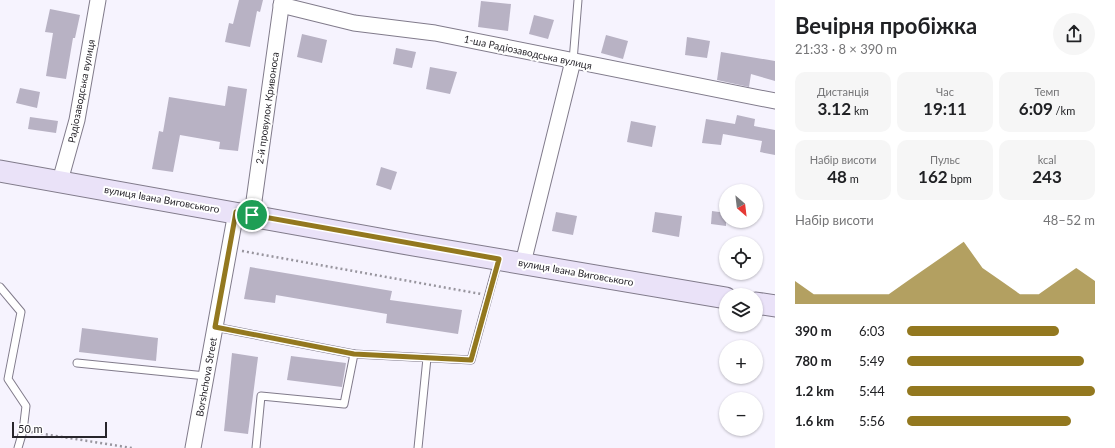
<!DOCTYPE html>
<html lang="uk">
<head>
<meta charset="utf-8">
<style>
	body { margin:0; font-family:Lato,sans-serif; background:#f6f6f6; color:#202124; height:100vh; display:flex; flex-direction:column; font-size:15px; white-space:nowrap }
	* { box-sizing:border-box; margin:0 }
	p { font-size:13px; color:#757577 }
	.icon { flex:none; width:22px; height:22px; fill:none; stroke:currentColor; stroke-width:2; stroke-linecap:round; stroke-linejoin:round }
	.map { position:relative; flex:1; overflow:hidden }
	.drawer { display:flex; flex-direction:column; background:#fff; width:340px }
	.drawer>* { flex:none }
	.needle { width:26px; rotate:152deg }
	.tools { position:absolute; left:719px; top:184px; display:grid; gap:8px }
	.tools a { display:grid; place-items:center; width:44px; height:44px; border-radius:50%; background:#fff; box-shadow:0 1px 3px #0004; font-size:20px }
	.scale { position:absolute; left:12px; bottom:10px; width:95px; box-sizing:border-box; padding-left:4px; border:2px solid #27252b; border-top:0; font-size:11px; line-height:14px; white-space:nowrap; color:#27252b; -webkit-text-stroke:3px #fff; paint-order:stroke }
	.pin { position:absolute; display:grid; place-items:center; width:34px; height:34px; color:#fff; margin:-17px; border:2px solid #fff; border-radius:50%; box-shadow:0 1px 4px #0007 }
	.round { display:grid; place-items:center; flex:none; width:42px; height:42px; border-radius:21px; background:#f6f6f6 }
	.headline { display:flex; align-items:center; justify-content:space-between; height:68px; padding:0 20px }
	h1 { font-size:22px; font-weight:700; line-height:30px }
	.figures { display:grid; grid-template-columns:repeat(3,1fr); gap:6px; height:68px; padding:4px 20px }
	.figures div { display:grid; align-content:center; border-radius:10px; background:#f6f6f6; text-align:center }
	.figures b { font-size:17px; font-weight:700 }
	.figures small { font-size:11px; font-weight:400 }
	.figures p { font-size:11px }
	.chart { height:112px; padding:8px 20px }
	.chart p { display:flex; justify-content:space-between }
	.chart svg { width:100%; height:72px; margin-top:4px; fill:#93781f; opacity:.7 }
	ul { padding:0 20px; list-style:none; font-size:13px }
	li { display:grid; grid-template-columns:64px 48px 1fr; align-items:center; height:30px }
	li i { height:10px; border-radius:5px; background:#93781f }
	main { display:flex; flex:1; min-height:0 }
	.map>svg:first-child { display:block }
	.building { fill:#b8b2c4 }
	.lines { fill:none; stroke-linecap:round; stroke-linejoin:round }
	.lane-casing { stroke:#817b8b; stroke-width:9 }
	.street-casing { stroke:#817b8b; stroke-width:17 }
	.secondary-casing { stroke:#817b8b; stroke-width:23 }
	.path { stroke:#98959e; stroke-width:2.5; stroke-dasharray:2 3; stroke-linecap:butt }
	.lane { stroke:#fff; stroke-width:7 }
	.street { stroke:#fff; stroke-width:15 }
	.secondary { stroke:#eae2f8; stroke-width:21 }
	.route-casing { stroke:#fff; stroke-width:8 }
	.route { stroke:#93781f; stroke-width:5 }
	.labels { text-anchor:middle; stroke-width:4; stroke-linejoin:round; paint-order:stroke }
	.street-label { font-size:10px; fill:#27252b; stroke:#fff }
</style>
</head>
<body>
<main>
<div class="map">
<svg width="775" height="448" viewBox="0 0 775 448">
	<rect width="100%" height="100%" fill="#f6f3fe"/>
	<g class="building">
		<polygon points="239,0 263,0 260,12 257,11 250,47 225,42 229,23 233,24"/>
		<polygon points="481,1 511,4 508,31 478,27"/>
		<polygon points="50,9 80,15 75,38 73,38 66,79 46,76 53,33 45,32"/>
		<polygon points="534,15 554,20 548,39 529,34"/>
		<polygon points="302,34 327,40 322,63 297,57"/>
		<polygon points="606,35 628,41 623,59 601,53"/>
		<polygon points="687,37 710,41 707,58 685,55"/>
		<polygon points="396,48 416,52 412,68 393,64"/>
		<polygon points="721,52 775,61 775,81 751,74 749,87 717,80"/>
		<polygon points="430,67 457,72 450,94 426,89"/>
		<polygon points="228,86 247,89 238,151 219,149 220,142 180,135 173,172 152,169 159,131 163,132 169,97 225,106"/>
		<polygon points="20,88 40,92 37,108 16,103"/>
		<polygon points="737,115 755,119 754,126 775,130 775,155 760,152 762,141 723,134 721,145 702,143 706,119 735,124"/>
		<polygon points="30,117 58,121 56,133 28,129"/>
		<polygon points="631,121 656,126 652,147 627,142"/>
		<polygon points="381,167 397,172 391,190 376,185"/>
		<polygon points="712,211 726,213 726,226 711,224"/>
		<polygon points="556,212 577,216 573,235 552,231"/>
		<polygon points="655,212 682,216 679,237 652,232"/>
		<polygon points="250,267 392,291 390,300 462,310 458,334 386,323 387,314 276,295 275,303 244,299"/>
		<polygon points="82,328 158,338 156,361 79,352"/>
		<polygon points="232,353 258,357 248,434 224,431"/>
		<polygon points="291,356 346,363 342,387 287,380"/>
	</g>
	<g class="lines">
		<defs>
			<g id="lane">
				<polyline points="573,61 578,0"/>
				<polyline points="0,287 21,312 8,379 26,406 23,431 18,448"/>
				<polyline points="215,327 354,354"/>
				<polyline points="77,363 206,376"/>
				<polyline points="256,448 261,396 344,404 354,354 471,360 498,261"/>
				<polyline points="418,448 427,358"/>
			</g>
			<g id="street">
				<polyline points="281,5 354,23 435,33 775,101"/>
				<polyline points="60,181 77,120 98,0"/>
				<polyline points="252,215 282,0"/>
				<polyline points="523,263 573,61"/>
				<polyline points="193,448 236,212"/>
			</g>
			<g id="secondary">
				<polyline points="0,171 413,245 726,298"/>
				<polyline points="756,303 775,306"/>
			</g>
		</defs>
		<use href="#lane" class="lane-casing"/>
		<use href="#street" class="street-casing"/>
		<use href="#secondary" class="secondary-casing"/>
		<g class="path">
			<polyline points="242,251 481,294"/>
			<polyline points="31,432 132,448"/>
		</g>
		<use href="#lane" class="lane"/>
		<use href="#street" class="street"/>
		<use href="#secondary" class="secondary"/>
	</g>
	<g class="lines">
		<defs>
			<polygon id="route" points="236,212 499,259 471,360 354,354 215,327"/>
		</defs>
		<use href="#route" class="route-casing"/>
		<use href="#route" class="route"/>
	</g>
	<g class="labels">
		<g class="street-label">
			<text transform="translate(528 52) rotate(12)" y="4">1-ша Радіозаводська вулиця</text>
			<text transform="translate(81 91) rotate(-79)" y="4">Радіозаводська вулиця</text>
			<text transform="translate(267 108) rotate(-82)" y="4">2-й провулок Кривоноса</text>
			<text transform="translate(162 199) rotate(10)" y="4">вулиця Івана Виговського</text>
			<text transform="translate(576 272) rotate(10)" y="4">вулиця Івана Виговського</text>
			<text transform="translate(206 377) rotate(-80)" y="4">Borshchova Street</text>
		</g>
	</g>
</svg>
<div class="tools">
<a><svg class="needle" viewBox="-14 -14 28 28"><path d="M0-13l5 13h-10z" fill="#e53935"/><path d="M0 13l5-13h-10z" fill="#757577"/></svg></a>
<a><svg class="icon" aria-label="locate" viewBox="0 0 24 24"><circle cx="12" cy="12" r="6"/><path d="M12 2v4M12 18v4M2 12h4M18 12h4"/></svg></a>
<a><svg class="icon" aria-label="layers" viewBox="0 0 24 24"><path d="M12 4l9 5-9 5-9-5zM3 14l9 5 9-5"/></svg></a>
<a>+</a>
<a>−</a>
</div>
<div class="scale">50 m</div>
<div class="pin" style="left:252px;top:215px;background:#1e9e55"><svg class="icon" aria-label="arrive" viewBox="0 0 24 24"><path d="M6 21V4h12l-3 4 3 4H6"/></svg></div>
</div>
<section class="drawer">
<div class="headline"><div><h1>Вечірня пробіжка</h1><p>21:33 · 8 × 390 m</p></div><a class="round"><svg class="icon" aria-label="share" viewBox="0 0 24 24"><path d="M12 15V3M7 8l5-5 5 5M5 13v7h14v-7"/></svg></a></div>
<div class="figures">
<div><p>Дистанція</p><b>3.12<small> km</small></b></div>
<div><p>Час</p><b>19:11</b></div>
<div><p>Темп</p><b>6:09<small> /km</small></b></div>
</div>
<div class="figures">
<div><p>Набір висоти</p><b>48<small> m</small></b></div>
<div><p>Пульс</p><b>162<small> bpm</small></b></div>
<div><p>kcal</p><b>243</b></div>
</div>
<div class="chart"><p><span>Набір висоти</span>48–52 m</p>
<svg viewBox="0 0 160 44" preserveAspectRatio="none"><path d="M0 44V30L10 38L20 38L30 38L40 38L50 38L60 30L70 22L80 14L90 6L100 22L110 30L120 38L130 38L140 30L150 22L160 30V44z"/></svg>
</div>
<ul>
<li><b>390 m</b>6:03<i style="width:81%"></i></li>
<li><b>780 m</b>5:49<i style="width:94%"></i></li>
<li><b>1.2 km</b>5:44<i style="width:100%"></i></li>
<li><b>1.6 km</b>5:56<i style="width:87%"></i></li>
</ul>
</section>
</main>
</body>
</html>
